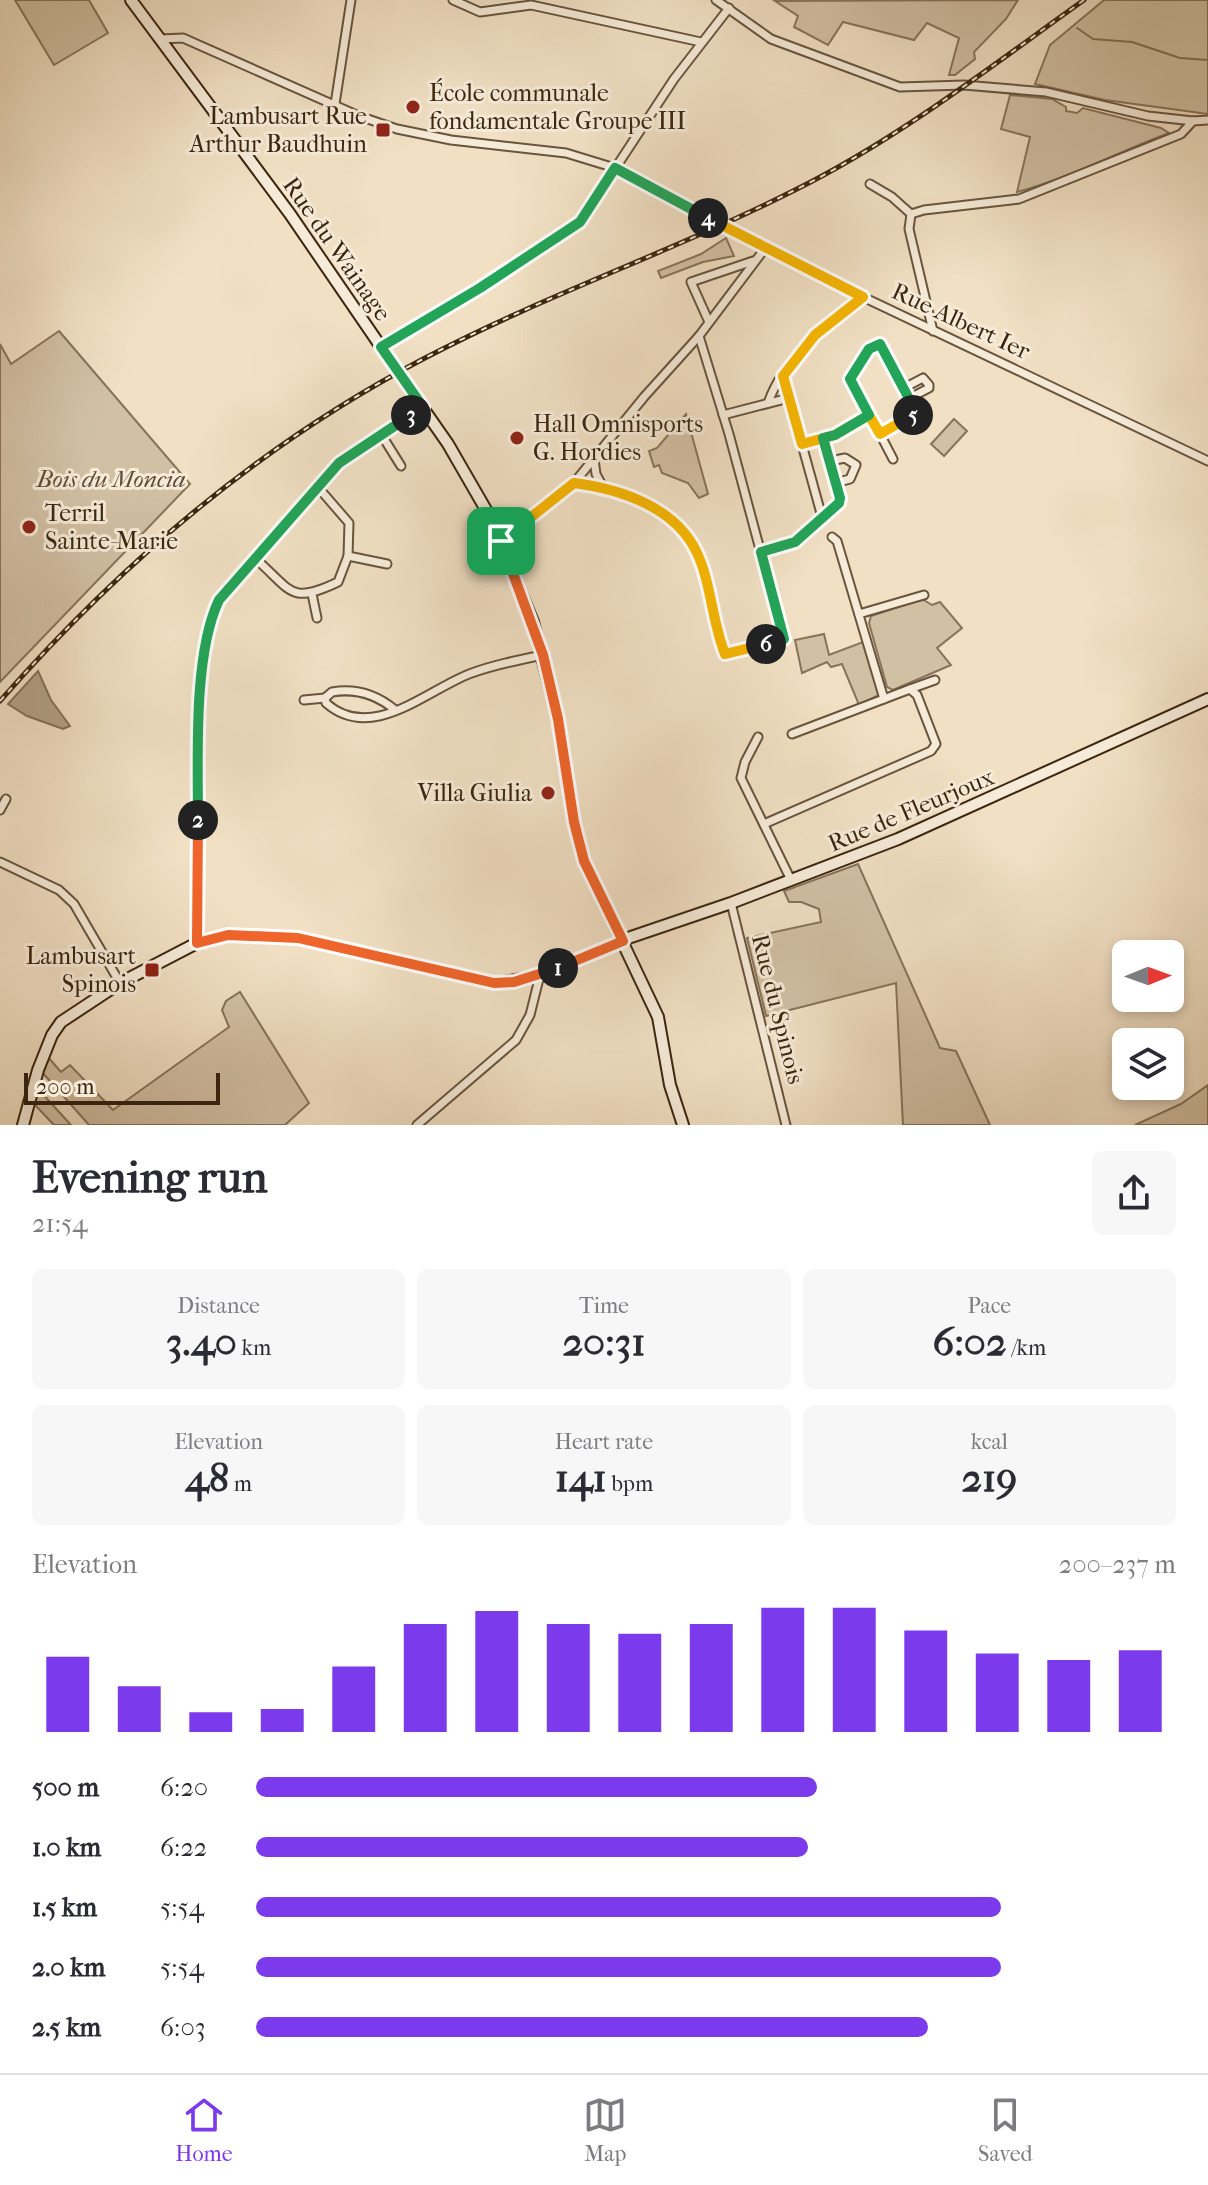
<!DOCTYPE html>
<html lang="en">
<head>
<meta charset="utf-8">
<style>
	body { margin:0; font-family:"IM FELL French Canon",serif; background:#f7f7f7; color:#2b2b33; height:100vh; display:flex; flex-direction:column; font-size:30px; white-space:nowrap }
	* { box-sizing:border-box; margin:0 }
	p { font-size:26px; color:#7c7c81 }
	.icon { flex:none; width:44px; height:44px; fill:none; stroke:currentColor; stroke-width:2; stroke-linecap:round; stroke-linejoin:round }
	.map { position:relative; height:1125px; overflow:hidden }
	.sheet { display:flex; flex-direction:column; background:#fff; flex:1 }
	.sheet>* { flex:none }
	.needle { width:52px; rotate:89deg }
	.buttons { position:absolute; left:1112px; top:940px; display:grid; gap:16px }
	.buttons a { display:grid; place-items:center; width:72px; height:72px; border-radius:12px; background:#fff; box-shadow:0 4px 12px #0003; font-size:40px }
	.scale { position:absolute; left:24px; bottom:20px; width:196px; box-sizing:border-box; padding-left:8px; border:4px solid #3c260f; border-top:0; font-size:22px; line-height:28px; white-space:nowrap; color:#3c260f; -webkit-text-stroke:6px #f6ebd9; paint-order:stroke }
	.pin { position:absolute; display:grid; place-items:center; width:68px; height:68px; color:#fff; margin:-34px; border-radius:16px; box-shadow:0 4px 12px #0006 }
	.km { position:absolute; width:40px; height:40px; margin:-20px; border-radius:50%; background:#222; color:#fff; font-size:22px; line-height:40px; text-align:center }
	.round { display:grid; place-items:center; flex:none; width:84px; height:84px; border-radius:12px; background:#f7f7f7 }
	.overview { display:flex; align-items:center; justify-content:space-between; height:136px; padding:0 32px }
	h1 { font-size:44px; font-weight:800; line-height:60px }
	.figures { display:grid; grid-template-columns:repeat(3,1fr); gap:12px; height:136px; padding:8px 32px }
	.figures div { display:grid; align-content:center; border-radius:12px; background:#f7f7f7; text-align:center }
	.figures b { font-size:40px; font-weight:800 }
	.figures small { font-size:22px; font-weight:400 }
	.figures p { font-size:22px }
	.chart { height:224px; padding:16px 32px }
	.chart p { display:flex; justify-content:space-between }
	.chart svg { width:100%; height:144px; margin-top:8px; stroke:#7c3aed; stroke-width:6 }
	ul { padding:0 32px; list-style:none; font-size:26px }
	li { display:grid; grid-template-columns:128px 96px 1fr; align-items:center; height:60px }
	li i { height:20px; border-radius:10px; background:#7c3aed }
	.tab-bar { display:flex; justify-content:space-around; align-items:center; height:112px; border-top:2px solid #e1e1e2; background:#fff; font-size:22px; color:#7c7c81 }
	.tab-bar a { display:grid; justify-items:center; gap:4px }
	.tab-bar .selected { color:#7c3aed }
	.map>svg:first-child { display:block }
	.green { fill:#d2c0a5; stroke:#87735a; stroke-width:2 }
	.water { fill:#b3a186; stroke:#837056; stroke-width:2 }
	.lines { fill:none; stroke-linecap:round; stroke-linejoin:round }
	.stream { stroke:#837056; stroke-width:2 }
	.street-casing { stroke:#69543c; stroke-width:11 }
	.secondary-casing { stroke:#3c260f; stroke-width:14 }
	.street { stroke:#f6ebd9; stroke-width:7 }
	.secondary { stroke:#f6ebd9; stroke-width:10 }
	.rail-casing { stroke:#3c260f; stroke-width:5 }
	.rail { stroke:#f6ebd9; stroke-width:2; stroke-dasharray:6; stroke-linecap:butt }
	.secondary-bridge-casing { stroke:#3c260f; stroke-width:14; stroke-linecap:butt }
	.secondary-bridge { stroke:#f6ebd9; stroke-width:10 }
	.split-1-casing { stroke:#fff; stroke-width:16 }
	.split-2-casing { stroke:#fff; stroke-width:16 }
	.split-3-casing { stroke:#fff; stroke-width:16 }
	.split-4-casing { stroke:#fff; stroke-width:16 }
	.split-5-casing { stroke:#fff; stroke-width:16 }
	.split-6-casing { stroke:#fff; stroke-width:16 }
	.split-7-casing { stroke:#fff; stroke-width:16 }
	.split-1 { stroke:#f0652b; stroke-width:10 }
	.split-2 { stroke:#f0652b; stroke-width:10 }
	.split-3 { stroke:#22a559; stroke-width:10 }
	.split-4 { stroke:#22a559; stroke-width:10 }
	.split-5 { stroke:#f5b400; stroke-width:10 }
	.split-6 { stroke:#22a559; stroke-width:10 }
	.split-7 { stroke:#f5b400; stroke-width:10 }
	.poi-dot { fill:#8f2418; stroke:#f6ebd9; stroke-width:3 }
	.labels { text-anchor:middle; stroke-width:6; stroke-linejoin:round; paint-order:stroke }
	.poi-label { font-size:24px; fill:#3c260f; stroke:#f6ebd9; text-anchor:start }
	.street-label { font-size:24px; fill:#3c260f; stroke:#f6ebd9 }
	.park-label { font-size:24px; font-style:italic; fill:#624c34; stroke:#f6ebd9 }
</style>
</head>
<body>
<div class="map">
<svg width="1208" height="1125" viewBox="0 0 1208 1125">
	<rect width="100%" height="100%" fill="#f1e0c4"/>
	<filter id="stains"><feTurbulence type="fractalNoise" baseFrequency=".0025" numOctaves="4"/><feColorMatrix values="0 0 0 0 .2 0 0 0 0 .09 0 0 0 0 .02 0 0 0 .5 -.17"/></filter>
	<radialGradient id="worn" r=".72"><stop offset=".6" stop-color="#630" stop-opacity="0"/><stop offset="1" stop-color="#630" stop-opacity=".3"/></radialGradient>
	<g class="green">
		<polygon points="15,0 89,0 108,33 54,65"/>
		<polygon points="1018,0 1006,19 974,52 975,59 955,75 949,75 959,38 927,23 914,40 843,22 828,45 794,27 798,16 775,1"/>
		<polygon points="1104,0 1208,0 1208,114 1105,100 1035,84 1050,45"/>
		<path d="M1010,95L1052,99L1066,107V111L1077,113L1083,108L1161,128L1169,133C1118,152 1070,178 1017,192L1030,137L1001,129Z"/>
		<polygon points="726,238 734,256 703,262 661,278 658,271 701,254"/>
		<polygon points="59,331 190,484 0,682 0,344 11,364"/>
		<polygon points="686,414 708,494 699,498 688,483 662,473 659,465 654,467 649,451 657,448"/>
		<polygon points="954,419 967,431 944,456 931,444"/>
		<polygon points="922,599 932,605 940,602 962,628 937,648 951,665 893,690 887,687 869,623 871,616"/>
		<polygon points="824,634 829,655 863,642 879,695 859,705 842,664 831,667 827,662 802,673 795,640"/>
		<polygon points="858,864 940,1048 956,1051 990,1125 903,1125 896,983 766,1016 747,938 821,922 819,909 801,902 789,902 784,891"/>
		<polygon points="240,992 309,1103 285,1125 89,1125 41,1071 47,1056 61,1072 70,1065 113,1110 229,1027 222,1010 226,1001"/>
		<polygon points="1208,1085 1208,1125 1135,1125 1181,1104"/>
		<polygon points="39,1090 71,1125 54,1125 34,1104"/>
	</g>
	<polygon class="water" points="38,671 51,700 70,726 63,729 27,716 8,704"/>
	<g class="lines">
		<polyline class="stream" points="1077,28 1093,39 1132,42 1180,58 1208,60"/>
		<defs>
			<g id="street">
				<polyline points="453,0 480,12 531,5 701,42"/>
				<polyline points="716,0 771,39 900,87 964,85 1046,92 1148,116 1193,121 1208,120"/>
				<polyline points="160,39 183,38 359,116 397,129 451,140 566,153 615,168 863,297 1208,461"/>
				<polyline points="335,104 351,0"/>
				<polyline points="870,184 892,197 911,214 909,229 933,331"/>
				<polyline points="911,214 924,210 1019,199 1181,134 1193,121"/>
				<polyline points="709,322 691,282 753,261"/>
				<polygon points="880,344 910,398 915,413 880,434 850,379 869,349"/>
				<polyline points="381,347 480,288 580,222 674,79 729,8"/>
				<polyline points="783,376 822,517"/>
				<polyline points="904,388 923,378 929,385 929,388 910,398"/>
				<path d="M768,403C784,357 826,325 863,297"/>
				<polyline points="723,415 789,398"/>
				<polyline points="381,434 401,466"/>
				<polyline points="880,434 893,459"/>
				<polyline points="802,444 835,435 869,415"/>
				<polyline points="594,459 596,474 603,487"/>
				<polyline points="830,461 845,458 856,465 850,479 835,483"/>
				<path d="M574,483C620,489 676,507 697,553C710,581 712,623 725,654L784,639L729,434L699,336"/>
				<polyline points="832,537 837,541 884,699"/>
				<polyline points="501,541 574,483 644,397 699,336 766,247"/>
				<polyline points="761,552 795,542 839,503 840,498 823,438"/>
				<polyline points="348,556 387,564"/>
				<path d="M256,559C292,591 290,605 338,582L348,556L349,523L317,486"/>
				<polyline points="312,594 317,618"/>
				<polyline points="859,614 924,595"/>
				<polyline points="910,689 935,680"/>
				<polyline points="304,700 325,698"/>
				<path d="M395,710C376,694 356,688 332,692L325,698L326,703C371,743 426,691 469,674C493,665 518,660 543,655"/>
				<polyline points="758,737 745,762 741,778 791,880"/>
				<polyline points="0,810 6,799"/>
				<polyline points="764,824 931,751 936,744 917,695 910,689 792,734"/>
				<polyline points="0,862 59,890 74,904 120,983"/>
				<polyline points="731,903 786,1125"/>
				<path d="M197,943C201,865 195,787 200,708C202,672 203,634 219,600L339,463L423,407"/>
				<polyline points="417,1125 516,1040 530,1015 540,975"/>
			</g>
			<g id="secondary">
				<polyline points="131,0 290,214 390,360"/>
				<polyline points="409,388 448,444 489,515 533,622 558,719 574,822 584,861 658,1017 670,1085 683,1125"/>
				<path d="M23,1125L38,1070L52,1035L61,1022L120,983L197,943L228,935L298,938L494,983C543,979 587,957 631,937L731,903L898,839L1208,699"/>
			</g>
		</defs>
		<use href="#street" class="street-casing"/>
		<use href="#secondary" class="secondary-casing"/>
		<use href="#street" class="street"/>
		<use href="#secondary" class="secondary"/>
		<defs>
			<path id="rail" d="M0,701C121,563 262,443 425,358C545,295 674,251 795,190C898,139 990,67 1084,0"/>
		</defs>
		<use href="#rail" class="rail-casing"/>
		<use href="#rail" class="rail"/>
		<defs>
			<polyline id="secondary-bridge" points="390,360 409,388"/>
		</defs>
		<use href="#secondary-bridge" class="secondary-bridge-casing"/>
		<use href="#secondary-bridge" class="secondary-bridge"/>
	</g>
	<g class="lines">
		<defs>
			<polyline id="split-1" points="501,541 543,655 558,719 574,822 584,861 623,941 558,968"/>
			<polyline id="split-2" points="198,820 197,943 228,935 298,938 494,983 514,982 558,968"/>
			<path id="split-3" d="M198,820C198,759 193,654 219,600L339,463L411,415"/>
			<polyline id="split-4" points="411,415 423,407 381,347 480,288 580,222 615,168 708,218"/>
			<polyline id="split-5" points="708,218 863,297 815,335 783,376 802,444 835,435 869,415 880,434 913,415"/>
			<polyline id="split-6" points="766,644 784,639 761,552 795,542 839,503 840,498 823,438 835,435 869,415 850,379 869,349 880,344 914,408 913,415"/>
			<path id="split-7" d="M501,541L574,483C620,489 676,507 697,553C711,582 712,622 725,654L766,644"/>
		</defs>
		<use href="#split-1" class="split-1-casing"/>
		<use href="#split-2" class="split-2-casing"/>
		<use href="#split-3" class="split-3-casing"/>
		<use href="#split-4" class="split-4-casing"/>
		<use href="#split-5" class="split-5-casing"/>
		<use href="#split-6" class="split-6-casing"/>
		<use href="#split-7" class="split-7-casing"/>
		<use href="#split-1" class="split-1"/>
		<use href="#split-2" class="split-2"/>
		<use href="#split-3" class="split-3"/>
		<use href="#split-4" class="split-4"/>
		<use href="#split-5" class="split-5"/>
		<use href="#split-6" class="split-6"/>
		<use href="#split-7" class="split-7"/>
	</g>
	<g class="poi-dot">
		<circle cx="413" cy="107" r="8"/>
		<rect x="375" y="122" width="16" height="16" rx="4"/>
		<circle cx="517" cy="438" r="8"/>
		<circle cx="29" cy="527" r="8"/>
		<circle cx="548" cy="793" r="8"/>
		<rect x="144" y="962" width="16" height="16" rx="4"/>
	</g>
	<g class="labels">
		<g class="poi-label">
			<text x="429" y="101">École communale<tspan x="429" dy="28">fondamentale Groupe III</tspan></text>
			<text x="367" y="124" text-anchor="end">Lambusart Rue<tspan x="367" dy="28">Arthur Baudhuin</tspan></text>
			<text x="533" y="432">Hall Omnisports<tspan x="533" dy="28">G. Hordies</tspan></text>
			<text x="45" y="521">Terril<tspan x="45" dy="28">Sainte-Marie</tspan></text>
			<text x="532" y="801" text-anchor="end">Villa Giulia</text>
			<text x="136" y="964" text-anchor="end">Lambusart<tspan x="136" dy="28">Spinois</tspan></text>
		</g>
		<g class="street-label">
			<text transform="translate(337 249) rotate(55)" y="8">Rue du Wainage</text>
			<text transform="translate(961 321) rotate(25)" y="8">Rue Albert Ier</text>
			<text transform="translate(911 810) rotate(-23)" y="8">Rue de Fleurjoux</text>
			<text transform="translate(778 1009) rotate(76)" y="8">Rue du Spinois</text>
		</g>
		<g class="park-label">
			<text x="111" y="487">Bois du Moncia</text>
		</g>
	</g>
	<rect width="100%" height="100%" filter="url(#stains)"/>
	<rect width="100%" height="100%" fill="url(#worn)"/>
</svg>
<div class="buttons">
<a><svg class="needle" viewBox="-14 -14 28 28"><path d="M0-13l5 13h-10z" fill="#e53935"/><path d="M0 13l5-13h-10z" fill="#7c7c81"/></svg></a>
<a><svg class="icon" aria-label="layers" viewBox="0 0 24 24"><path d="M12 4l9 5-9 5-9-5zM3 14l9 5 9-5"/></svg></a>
</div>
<div class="scale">200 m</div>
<div class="pin" style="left:501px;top:541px;background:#1e9e55"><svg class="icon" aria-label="arrive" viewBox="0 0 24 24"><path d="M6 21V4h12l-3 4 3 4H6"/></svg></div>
<b class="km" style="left:558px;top:968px">1</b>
<b class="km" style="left:198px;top:820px">2</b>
<b class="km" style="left:411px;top:415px">3</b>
<b class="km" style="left:708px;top:218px">4</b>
<b class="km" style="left:913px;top:415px">5</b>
<b class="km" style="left:766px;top:644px">6</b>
</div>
<section class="sheet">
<div class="overview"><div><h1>Evening run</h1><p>21:54</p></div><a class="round"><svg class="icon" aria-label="share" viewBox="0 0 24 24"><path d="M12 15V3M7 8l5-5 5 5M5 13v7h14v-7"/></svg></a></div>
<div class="figures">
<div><p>Distance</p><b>3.40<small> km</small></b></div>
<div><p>Time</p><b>20:31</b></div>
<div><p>Pace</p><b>6:02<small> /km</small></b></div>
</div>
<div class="figures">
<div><p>Elevation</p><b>48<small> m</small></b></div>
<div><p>Heart rate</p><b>141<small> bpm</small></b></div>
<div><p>kcal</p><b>219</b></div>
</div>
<div class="chart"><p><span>Elevation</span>200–237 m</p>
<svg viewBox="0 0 160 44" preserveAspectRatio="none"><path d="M5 44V21M15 44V30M25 44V38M35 44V37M45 44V24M55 44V11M65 44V7M75 44V11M85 44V14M95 44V11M105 44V6M115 44V6M125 44V13M135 44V20M145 44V22M155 44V19"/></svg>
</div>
<ul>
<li><b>500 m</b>6:20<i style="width:61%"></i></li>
<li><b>1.0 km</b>6:22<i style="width:60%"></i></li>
<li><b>1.5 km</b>5:54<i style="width:81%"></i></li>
<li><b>2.0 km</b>5:54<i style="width:81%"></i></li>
<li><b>2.5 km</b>6:03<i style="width:73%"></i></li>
</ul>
</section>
<nav class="tab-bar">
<a class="selected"><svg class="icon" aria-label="home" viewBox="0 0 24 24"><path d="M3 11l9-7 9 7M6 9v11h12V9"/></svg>Home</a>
<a><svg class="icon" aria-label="map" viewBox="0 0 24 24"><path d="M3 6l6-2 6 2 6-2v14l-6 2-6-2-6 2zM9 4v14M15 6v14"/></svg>Map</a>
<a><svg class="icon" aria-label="saved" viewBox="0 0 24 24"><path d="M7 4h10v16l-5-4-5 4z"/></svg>Saved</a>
</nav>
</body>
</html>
